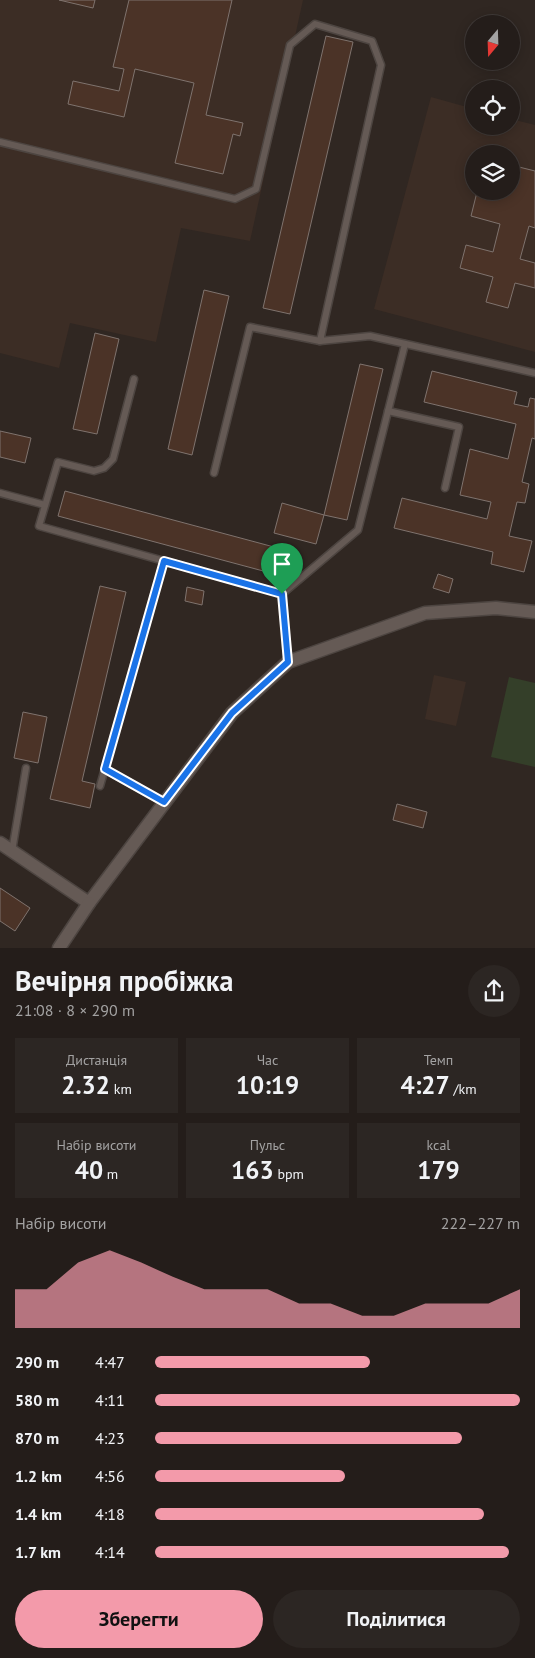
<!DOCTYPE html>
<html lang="uk">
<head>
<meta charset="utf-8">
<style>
	body { margin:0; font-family:"PT Sans",sans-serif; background:#2c2623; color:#f1f3f6; height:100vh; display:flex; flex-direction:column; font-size:19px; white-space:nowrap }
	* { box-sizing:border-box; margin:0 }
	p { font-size:16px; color:#a3a2a2 }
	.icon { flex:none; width:28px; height:28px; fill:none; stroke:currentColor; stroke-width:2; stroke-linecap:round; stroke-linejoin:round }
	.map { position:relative; height:948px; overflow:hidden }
	.side { display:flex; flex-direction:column; background:#241d1a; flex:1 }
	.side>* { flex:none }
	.needle { width:32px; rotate:199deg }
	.tools { position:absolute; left:465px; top:15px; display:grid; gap:10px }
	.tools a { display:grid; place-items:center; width:55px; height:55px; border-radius:50%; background:#241d1a; box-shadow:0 2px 12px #0003,0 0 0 1px #413b39; font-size:25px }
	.pin { position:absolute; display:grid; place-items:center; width:42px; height:42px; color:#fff; margin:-51px -21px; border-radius:50% 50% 50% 0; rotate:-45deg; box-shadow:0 0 5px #0007 }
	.pin .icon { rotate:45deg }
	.round { display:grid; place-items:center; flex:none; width:52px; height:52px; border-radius:26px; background:#2c2623 }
	.head { display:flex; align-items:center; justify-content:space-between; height:85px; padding:0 15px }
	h1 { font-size:28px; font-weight:700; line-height:38px }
	.figures { display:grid; grid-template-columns:repeat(3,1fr); gap:8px; height:85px; padding:5px 15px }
	.figures div { display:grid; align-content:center; border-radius:0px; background:#2c2623; text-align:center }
	.figures b { font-size:25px; font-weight:700 }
	.figures small { font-size:14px; font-weight:400 }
	.figures p { font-size:14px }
	.chart { height:140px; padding:10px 15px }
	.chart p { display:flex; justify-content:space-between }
	.chart svg { width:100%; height:90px; margin-top:5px; fill:#f39aaa; opacity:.7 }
	.button { display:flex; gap:10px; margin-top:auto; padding:10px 15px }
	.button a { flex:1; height:58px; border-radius:30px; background:#f39aaa; color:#111; font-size:20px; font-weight:700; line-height:58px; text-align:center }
	.button a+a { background:#2c2623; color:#f1f3f6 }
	ul { padding:0 15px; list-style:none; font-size:16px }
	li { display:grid; grid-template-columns:80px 60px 1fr; align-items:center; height:38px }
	li i { height:12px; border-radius:6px; background:#f39aaa }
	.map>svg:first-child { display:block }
	.built { fill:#3c2d25; fill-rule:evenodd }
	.green { fill:#343f29 }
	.building { fill:#4b3327; stroke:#7f736e }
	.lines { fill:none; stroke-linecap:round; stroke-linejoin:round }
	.service-casing { stroke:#4d4541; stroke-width:9 }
	.minor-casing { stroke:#4d4541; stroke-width:15 }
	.service { stroke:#655a55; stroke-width:6 }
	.minor { stroke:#655a55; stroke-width:12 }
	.route-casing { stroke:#fff; stroke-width:10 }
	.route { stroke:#1a73e8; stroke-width:6 }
</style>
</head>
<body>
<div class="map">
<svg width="535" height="948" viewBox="0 0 535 948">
	<rect width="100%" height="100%" fill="#302722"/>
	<g class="built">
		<polygon points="0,0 303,0 250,241 181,228 156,342 70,323 59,368 0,353"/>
		<path d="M431,97L474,109V126H511V119L535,125V352L374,309ZM474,154H511V191H474Z"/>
		<polygon points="434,675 466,682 456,726 425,719"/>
	</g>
	<polygon class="green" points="509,677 535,683 535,767 491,757"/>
	<g class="building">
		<polygon points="59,0 95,0 93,8"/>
		<polygon points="129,0 232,0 206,115 243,123 240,136 233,134 223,174 175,163 194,83 135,69 124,117 68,104 73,81 119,91 124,69 113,67"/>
		<polygon points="326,36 353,42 290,314 263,308"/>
		<polygon points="511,165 535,171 535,228 529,226 520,259 535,263 535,288 515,283 508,308 486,302 493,277 460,268 466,245 493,252 500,224 471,216 477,192 502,198 504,191 511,191"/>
		<polygon points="204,290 229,296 192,455 168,449"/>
		<polygon points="95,333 119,339 97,434 73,429"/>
		<polygon points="360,364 383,369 347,520 324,515"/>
		<polygon points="432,371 517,392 514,404 528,407 530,398 535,399 535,439 532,438 522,482 529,484 525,503 517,502 509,536 532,541 524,572 491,564 493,552 394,528 402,498 487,519 491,502 460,495 470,449 508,459 516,424 424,402"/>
		<polygon points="0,431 31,438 25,463 0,457"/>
		<polygon points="65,491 274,547 267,572 58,516"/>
		<polygon points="282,503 324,515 316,544 274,533"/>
		<polygon points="438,574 453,579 449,593 433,588"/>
		<polygon points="100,586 126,592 82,781 95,784 90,808 50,799"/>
		<polygon points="187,587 204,591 202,605 185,601"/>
		<polygon points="23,712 47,717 38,763 14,758"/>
		<polygon points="397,804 427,812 423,828 393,820"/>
		<polygon points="0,888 30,908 15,931 0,921"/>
	</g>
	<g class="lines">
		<defs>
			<g id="service">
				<polyline points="0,142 235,199 256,189 290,45 315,24 372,41 381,65 320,341 370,336 535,373"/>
				<polyline points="134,379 113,459 104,468 94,471 58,462 39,526 282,594 288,662"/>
				<polyline points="388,411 459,427 445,488"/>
				<polyline points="214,473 250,327 320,341"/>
				<polyline points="0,493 45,505"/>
				<polyline points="282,594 358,530 405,344"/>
				<polyline points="105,769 165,803"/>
				<polyline points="100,786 164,561"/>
				<polyline points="12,851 26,768"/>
			</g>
			<g id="minor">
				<polyline points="0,843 89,903 232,713 288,662 425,613 496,608 535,612"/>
				<polyline points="59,948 89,903"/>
			</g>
		</defs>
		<use href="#service" class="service-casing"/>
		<use href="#minor" class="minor-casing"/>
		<use href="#service" class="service"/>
		<use href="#minor" class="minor"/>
	</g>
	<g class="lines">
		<defs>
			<polygon id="route" points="164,561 282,594 288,662 232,713 164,802 105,769"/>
		</defs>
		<use href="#route" class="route-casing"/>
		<use href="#route" class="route"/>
	</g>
</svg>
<div class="tools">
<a><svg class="needle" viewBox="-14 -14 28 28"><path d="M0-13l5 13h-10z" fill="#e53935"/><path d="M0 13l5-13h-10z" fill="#a3a2a2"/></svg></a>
<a><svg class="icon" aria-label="locate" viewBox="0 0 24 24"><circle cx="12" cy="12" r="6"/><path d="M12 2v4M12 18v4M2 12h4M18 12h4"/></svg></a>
<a><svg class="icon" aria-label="layers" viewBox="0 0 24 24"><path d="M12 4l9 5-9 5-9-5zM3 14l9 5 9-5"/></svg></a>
</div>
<div class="pin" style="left:282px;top:594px;background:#1e9e55"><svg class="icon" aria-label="arrive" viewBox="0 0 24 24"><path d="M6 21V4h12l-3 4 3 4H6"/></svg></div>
</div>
<section class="side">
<div class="head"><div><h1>Вечірня пробіжка</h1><p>21:08 · 8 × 290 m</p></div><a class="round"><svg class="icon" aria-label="share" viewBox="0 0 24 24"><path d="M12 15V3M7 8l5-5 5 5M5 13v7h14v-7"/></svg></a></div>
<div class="figures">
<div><p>Дистанція</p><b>2.32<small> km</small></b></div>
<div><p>Час</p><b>10:19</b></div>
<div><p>Темп</p><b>4:27<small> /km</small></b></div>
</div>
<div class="figures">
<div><p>Набір висоти</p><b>40<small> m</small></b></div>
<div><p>Пульс</p><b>163<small> bpm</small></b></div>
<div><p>kcal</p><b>179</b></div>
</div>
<div class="chart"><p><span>Набір висоти</span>222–227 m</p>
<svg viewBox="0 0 160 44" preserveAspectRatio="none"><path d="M0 44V25L10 25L20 12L30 6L40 12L50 19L60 25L70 25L80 25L90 32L100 32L110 38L120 38L130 32L140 32L150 32L160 25V44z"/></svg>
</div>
<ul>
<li><b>290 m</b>4:47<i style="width:59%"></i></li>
<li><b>580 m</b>4:11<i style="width:100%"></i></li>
<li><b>870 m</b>4:23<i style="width:84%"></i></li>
<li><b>1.2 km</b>4:56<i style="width:52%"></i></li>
<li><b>1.4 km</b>4:18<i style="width:90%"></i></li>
<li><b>1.7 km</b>4:14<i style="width:97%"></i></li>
</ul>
<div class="button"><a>Зберегти</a><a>Поділитися</a></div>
</section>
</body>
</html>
